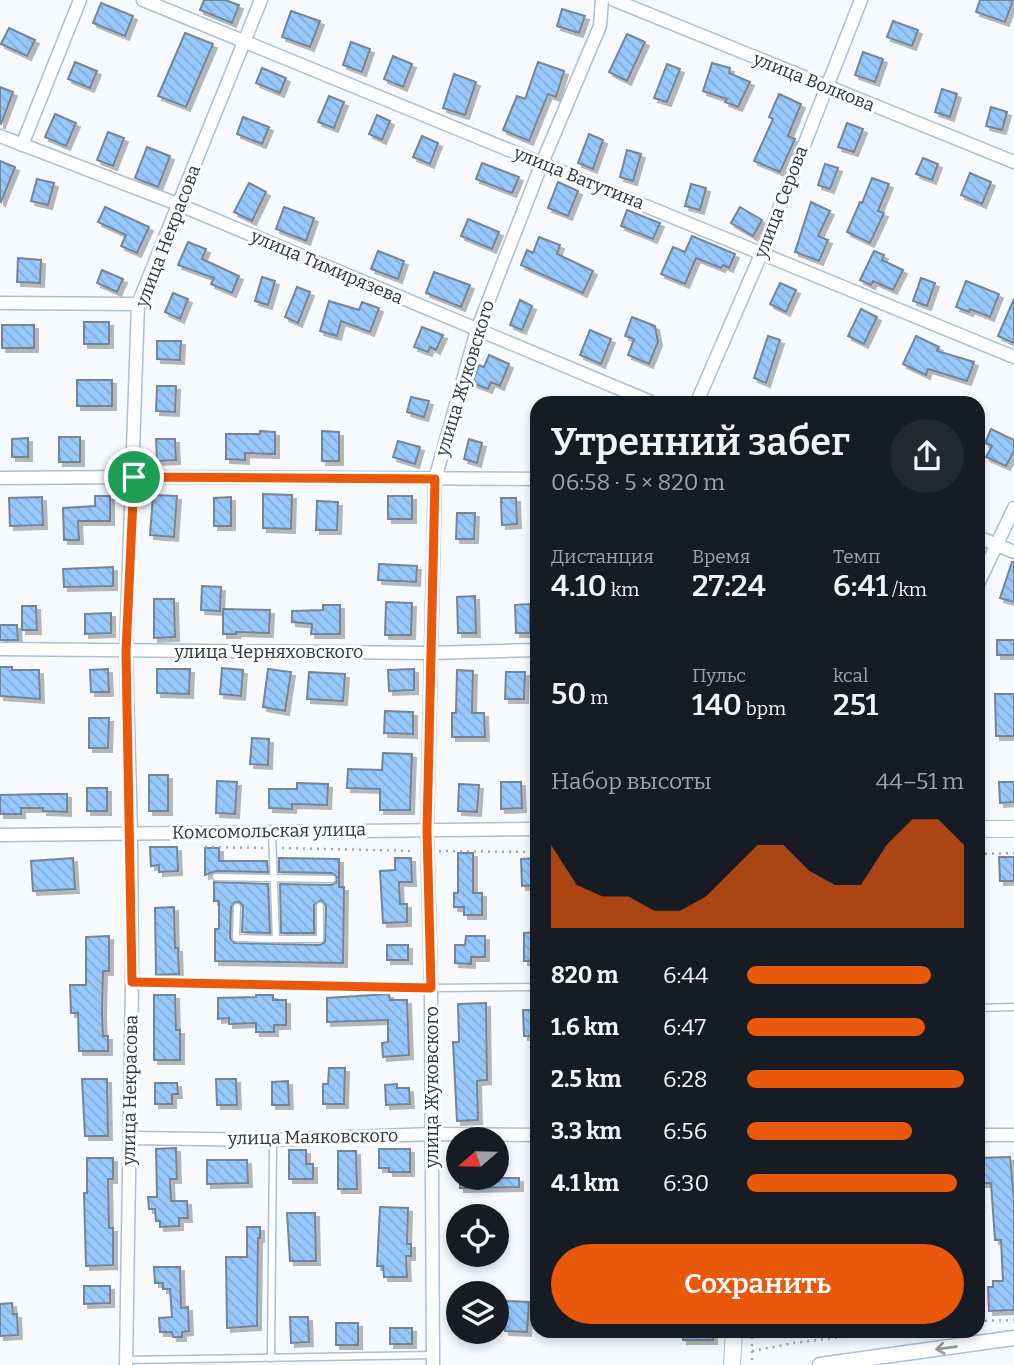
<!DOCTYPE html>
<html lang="ru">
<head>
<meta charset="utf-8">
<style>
	body { margin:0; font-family:Bitter,serif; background:#242831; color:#f1f3f6; height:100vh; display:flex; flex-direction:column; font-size:26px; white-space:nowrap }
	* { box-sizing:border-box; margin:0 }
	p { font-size:23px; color:#9ea1a6 }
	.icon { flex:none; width:38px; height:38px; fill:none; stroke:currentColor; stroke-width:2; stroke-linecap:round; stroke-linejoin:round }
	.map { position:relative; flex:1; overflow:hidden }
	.sheet { position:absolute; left:530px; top:396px; width:455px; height:942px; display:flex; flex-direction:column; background:#171b24; border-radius:21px; box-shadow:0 4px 10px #0003 }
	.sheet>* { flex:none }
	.needle { width:46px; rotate:250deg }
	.tools { position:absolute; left:446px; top:1127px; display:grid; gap:14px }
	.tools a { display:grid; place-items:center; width:63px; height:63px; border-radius:50%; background:#171b24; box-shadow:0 4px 10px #0003; font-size:35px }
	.pin { position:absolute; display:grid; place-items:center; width:60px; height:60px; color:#fff; margin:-30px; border:4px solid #fff; border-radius:50%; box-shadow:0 2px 7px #0007 }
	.round { display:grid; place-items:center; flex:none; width:74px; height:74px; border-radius:37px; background:#242831 }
	.headline { display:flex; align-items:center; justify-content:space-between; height:119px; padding:0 21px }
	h1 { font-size:38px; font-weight:600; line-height:52px }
	.figures { display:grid; grid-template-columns:repeat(3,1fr); gap:10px; height:119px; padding:7px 21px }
	.figures div { display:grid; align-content:center }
	.figures b { font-size:30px; font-weight:600 }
	.figures small { font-size:19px; font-weight:400 }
	.figures p { font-size:19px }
	.chart { height:196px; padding:14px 21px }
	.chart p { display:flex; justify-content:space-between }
	.chart svg { width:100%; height:126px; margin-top:7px; fill:#ea580c; opacity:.7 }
	.cta { display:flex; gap:14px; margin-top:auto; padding:14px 21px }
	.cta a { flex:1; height:80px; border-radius:42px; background:#ea580c; color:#fff; font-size:28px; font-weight:600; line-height:80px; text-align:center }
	ul { padding:0 21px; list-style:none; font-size:23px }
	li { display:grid; grid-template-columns:112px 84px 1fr; align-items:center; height:52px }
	li i { height:18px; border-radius:9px; background:#ea580c }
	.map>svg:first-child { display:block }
	.building { fill:url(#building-back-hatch); stroke:#748597; stroke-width:2; filter:url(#shadow) }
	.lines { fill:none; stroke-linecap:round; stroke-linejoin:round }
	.service-casing { stroke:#adbfd2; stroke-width:9 }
	.minor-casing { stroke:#adbfd2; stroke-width:15 }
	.tertiary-casing { stroke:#adbfd2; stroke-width:17 }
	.secondary-casing { stroke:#adbfd2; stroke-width:18 }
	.path { stroke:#a3a8ae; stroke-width:2.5; stroke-dasharray:2 5; stroke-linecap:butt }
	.service { stroke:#fff; stroke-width:6 }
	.minor { stroke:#fff; stroke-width:12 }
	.tertiary { stroke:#fff; stroke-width:14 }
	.secondary { stroke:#fff; stroke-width:16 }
	.oneway { stroke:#969a9e }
	.route-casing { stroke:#fff; stroke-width:14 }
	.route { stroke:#ea580c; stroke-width:9 }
	.labels { text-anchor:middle; stroke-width:6; stroke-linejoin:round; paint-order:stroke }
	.street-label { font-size:18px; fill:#2e353c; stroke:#fff }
</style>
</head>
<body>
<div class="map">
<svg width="1014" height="1365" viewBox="0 0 1014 1365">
	<defs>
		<pattern id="building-back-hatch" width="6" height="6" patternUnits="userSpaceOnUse" patternTransform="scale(1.75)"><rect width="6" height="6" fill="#97c8fc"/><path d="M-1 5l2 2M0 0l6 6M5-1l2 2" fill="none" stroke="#82acd9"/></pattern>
		<filter id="shadow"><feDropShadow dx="4" dy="4" stdDeviation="0" flood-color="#0004"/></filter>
	</defs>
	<rect width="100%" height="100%" fill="#f6fafe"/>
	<g class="building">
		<polygon points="204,0 225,0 239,5 232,23 200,10"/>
		<polygon points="980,0 1013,0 1005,22 976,12"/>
		<polygon points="101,3 133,16 125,36 93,23"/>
		<polygon points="562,9 585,16 579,33 557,26"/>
		<polygon points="291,11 320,21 310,47 282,37"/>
		<polygon points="893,21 918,30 912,46 887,37"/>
		<polygon points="9,28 35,40 27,56 1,44"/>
		<polygon points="185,33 213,44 186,107 158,96"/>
		<polygon points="627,34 645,42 627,81 609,72"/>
		<polygon points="351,42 370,49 362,72 343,65"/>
		<polygon points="863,52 883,59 875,82 855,75"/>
		<polygon points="393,56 412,64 403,87 384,79"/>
		<polygon points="75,62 97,71 90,88 68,79"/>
		<polygon points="538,62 564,71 556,97 548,94 529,141 503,130 517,96 525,99"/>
		<polygon points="712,63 730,68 729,73 750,82 738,107 725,102 727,99 703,91"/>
		<polygon points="667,64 680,69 667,102 654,98"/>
		<polygon points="262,68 286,78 280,93 256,83"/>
		<polygon points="454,74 476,82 465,115 443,108"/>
		<polygon points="0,87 13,92 1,124 0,124"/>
		<polygon points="942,89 957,94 950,117 935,112"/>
		<polygon points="779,94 801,104 788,136 795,139 780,172 754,161 773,119 769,117"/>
		<polygon points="329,96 344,102 334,128 318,122"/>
		<polygon points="991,107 1007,112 1002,130 986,126"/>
		<polygon points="55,114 76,123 66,146 45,137"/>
		<polygon points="377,115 390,121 382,140 369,134"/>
		<polygon points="243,117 269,127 262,144 237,134"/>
		<polygon points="847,123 863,129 854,152 838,147"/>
		<polygon points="108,132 124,138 113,166 97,160"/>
		<polygon points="589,134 603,140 593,169 578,163"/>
		<polygon points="422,136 438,143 430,164 413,157"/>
		<polygon points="147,147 170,156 158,187 135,178"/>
		<polygon points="627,150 641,154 633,181 620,177"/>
		<polygon points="923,158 938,164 932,180 916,174"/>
		<polygon points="0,161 15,167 1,202 0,201"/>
		<polygon points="482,163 519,177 512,193 476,179"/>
		<polygon points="825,164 838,168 830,189 818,185"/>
		<polygon points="970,173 991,182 982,204 961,195"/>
		<polygon points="872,178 889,184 878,211 884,213 870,243 847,232 860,202 862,203"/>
		<polygon points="37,179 54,183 48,205 31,201"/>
		<polygon points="558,182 578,191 568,216 548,208"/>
		<polygon points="249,183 266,192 252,221 234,212"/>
		<polygon points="691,184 706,188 700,210 685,206"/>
		<polygon points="811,202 830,211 818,236 828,240 819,261 795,252"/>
		<polygon points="105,207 149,227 137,253 121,246 126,235 98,222"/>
		<polygon points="284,207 314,218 306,241 276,229"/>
		<polygon points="740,207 762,220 753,236 731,223"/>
		<polygon points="627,210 660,223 653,239 621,226"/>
		<polygon points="468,219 499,232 492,249 461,236"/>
		<polygon points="692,236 735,254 729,268 723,265 721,268 696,258 685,284 661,274 673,247 685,252"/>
		<polygon points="539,237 560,245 557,254 593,271 583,293 521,265 527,250 533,253"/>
		<polygon points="188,242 206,249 202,259 239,276 232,293 211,284 214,278 178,265"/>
		<polygon points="378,251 404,261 398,279 371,269"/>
		<polygon points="874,251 884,255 882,260 903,270 893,290 873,281 871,285 860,280"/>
		<polygon points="18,258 41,260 40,283 17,282"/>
		<polygon points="102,270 123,279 117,292 97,283"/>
		<polygon points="434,272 470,285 461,307 426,293"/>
		<polygon points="262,277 275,281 268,305 255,301"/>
		<polygon points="921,278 935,283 927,306 913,301"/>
		<polygon points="966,281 999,294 990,317 970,309 969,312 956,307"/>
		<polygon points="780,283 796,290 786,312 770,304"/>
		<polygon points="297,287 310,292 298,323 285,317"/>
		<polygon points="173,293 188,299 180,319 165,312"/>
		<polygon points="1014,299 1014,343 998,336"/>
		<polygon points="520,300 532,306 522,330 510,325"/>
		<polygon points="329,301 359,310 362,302 379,308 370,332 341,321 337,336 320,331"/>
		<polygon points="861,309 877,317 864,344 848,336"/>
		<polygon points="632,317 655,326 658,342 649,364 628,355 634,339 625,336"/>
		<rect x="84" y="322" width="25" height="22"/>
		<rect x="2" y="325" width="32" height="23"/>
		<polygon points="422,327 443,335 436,350 430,347 428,352 414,347"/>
		<polygon points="590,330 611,339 601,364 580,355"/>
		<polygon points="768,336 780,340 766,383 754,378"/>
		<polygon points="916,336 939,347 937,351 974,362 967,381 928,369 926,375 903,364"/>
		<polygon points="157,341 181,341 180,360 157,359"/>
		<polygon points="489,355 509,364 500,386 491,382 488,389 472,383 479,365 484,367"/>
		<rect x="77" y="380" width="35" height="26"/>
		<polygon points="157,386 176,386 175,412 156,411"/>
		<polygon points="411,397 429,401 424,417 407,412"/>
		<polygon points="991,429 1014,440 1014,451 1006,466 986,457 992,446 985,443"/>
		<polygon points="260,431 275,432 275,454 245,453 245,460 226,459 226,434 260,434"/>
		<polygon points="322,431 339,432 339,461 322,461"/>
		<rect x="59" y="437" width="21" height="25"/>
		<polygon points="28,438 28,457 12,457 12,439"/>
		<polygon points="156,439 175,439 176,460 157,461"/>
		<polygon points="469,439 482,443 477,463 464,459"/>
		<polygon points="398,441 420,447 415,464 393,457"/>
		<polygon points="263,494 292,495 291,529 263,528"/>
		<polygon points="153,495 177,496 174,537 150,535"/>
		<polygon points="95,496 110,496 110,521 78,521 79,540 64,540 63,508 95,506"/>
		<rect x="388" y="496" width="24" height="23"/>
		<polygon points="42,497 43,525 10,526 9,498"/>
		<polygon points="231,497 231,526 214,526 214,498"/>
		<polygon points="501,498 516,498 517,524 502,525"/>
		<polygon points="317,501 338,502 337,530 316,530"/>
		<polygon points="457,513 475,513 474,539 456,539"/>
		<polygon points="1012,562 1014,562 1014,602 1000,598"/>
		<polygon points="379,564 417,566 416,582 378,580"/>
		<polygon points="113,567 113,586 64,587 63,569"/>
		<polygon points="202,586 221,587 220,611 201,610"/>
		<polygon points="475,596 476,633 458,633 457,597"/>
		<polygon points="154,599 174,599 175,637 154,638"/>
		<polygon points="386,602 412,603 411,635 385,635"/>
		<polygon points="530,604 530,633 516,633 515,605"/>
		<polygon points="323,605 340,605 340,634 311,634 312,624 292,622 292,611 323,610"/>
		<polygon points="22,606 36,606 37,630 22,630"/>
		<polygon points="223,609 270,610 269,633 236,632 236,634 223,634"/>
		<polygon points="111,613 111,633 85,634 85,614"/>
		<polygon points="0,625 17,625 18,640 0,640"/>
		<rect x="997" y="640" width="17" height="15"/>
		<polygon points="0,667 12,667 12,670 39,670 40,699 0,696"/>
		<polygon points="222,668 243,670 241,696 220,694"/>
		<polygon points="108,669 109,692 91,692 90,670"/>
		<polygon points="157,669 190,669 189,694 157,693"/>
		<polygon points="268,669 291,672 285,711 263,707"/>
		<polygon points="414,669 414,690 389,691 388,670"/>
		<polygon points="457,670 473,671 472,713 484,713 485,737 452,737 452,713 456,713"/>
		<polygon points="309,672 345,674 343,701 307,699"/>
		<polygon points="506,672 525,672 524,699 505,699"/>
		<polygon points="995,694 1014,694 1014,736 996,736"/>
		<polygon points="385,711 413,712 413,734 384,733"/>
		<polygon points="89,718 109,718 108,748 89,748"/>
		<polygon points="252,738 269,739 268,765 250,764"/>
		<polygon points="383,753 412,754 410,810 380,810 380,789 347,788 348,769 382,770"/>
		<rect x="149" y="775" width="19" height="36"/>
		<polygon points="217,781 237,782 235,814 216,813"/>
		<polygon points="501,782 521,782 522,808 501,809"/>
		<polygon points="999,782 1014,782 1014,802 1000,803"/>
		<polygon points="297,783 328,784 327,805 292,804 292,809 269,808 269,789 297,789"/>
		<polygon points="459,784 479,785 477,812 458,811"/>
		<rect x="87" y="788" width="20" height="23"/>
		<polygon points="43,794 67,794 67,812 43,811 43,808 21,808 21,814 0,814 0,795"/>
		<polygon points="150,847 177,847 178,871 159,872 159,865 151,866"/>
		<polygon points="205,848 219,848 219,861 267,861 268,872 216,871 205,875"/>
		<polygon points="458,853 473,853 473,893 482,893 482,915 464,915 464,907 454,907 454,893 458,893"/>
		<polygon points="999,857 1014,857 1014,881 1000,881"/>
		<polygon points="73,858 75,889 33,891 31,861"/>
		<polygon points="279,858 339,859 339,887 344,887 343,963 215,961 215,929 219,929 219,901 214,901 214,882 268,884 270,933 242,932 243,906 239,902 235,902 231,907 230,938 234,943 320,945 325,942 326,906 321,900 314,905 314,933 281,933 280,884 332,885 336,882 337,877 332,873 279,872"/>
		<polygon points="395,858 411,858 412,882 399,882 400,904 407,904 407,922 383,923 380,871 395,870"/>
		<polygon points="537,858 537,885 522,886 521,859"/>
		<polygon points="174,907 175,948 178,948 179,974 156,975 155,908"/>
		<polygon points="537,932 537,961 524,961 524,933"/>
		<polygon points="109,936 109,971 103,971 102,1013 103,1036 108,1036 108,1051 79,1051 78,1013 71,1013 70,985 86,985 86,937"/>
		<polygon points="466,936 485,936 485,957 471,957 471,964 455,963 455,945 465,945"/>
		<rect x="387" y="945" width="21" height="15"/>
		<polygon points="389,994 390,1000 407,1000 409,1055 383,1057 382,1043 388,1042 388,1020 327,1022 327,998"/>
		<polygon points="154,995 175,995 176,1030 180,1030 180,1060 154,1060"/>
		<polygon points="256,995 273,995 273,1000 286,1000 286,1025 274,1025 274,1032 256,1032 256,1023 229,1024 229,1018 218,1019 218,998 256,997"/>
		<polygon points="486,1003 487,1080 477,1081 478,1120 457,1121 453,1042 459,1042 458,1004"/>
		<polygon points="523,1010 537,1010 537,1036 524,1036"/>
		<polygon points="329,1068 345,1068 344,1104 323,1104 323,1084 328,1084"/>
		<polygon points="82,1079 107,1079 108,1136 85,1136"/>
		<polygon points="216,1079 236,1079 237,1105 217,1105"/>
		<polygon points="288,1081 289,1105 272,1105 272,1082"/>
		<polygon points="155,1083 177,1083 178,1094 172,1094 172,1104 155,1104"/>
		<polygon points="397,1084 397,1088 409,1088 410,1104 386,1105 385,1085"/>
		<polygon points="176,1148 177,1179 170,1179 171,1201 187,1201 188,1218 179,1218 179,1226 160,1227 160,1221 156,1221 155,1209 149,1209 148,1197 157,1197 156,1149"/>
		<polygon points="379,1149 410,1149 410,1172 389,1172 389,1168 379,1168"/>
		<polygon points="289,1150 306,1150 306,1164 313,1164 313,1179 289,1179"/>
		<polygon points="338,1151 356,1151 357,1189 338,1189"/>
		<polygon points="1010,1157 1014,1199 1014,1310 989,1311 988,1287 993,1287 993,1281 1003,1281 1001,1240 995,1240 991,1183 978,1183 978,1158"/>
		<polygon points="87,1158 113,1158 113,1179 108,1179 109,1228 113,1228 113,1265 86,1266 84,1193 87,1193"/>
		<polygon points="207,1160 247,1160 248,1183 207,1184"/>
		<polygon points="460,1178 519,1178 519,1187 460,1188"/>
		<polygon points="380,1207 408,1208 407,1244 411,1244 411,1256 406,1256 407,1277 384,1277 383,1266 377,1266"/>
		<polygon points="287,1213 315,1213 316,1261 290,1261"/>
		<polygon points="247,1227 260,1227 260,1238 258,1238 257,1326 227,1328 226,1257 247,1257"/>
		<polygon points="154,1267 180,1267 181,1308 188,1307 189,1331 182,1332 182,1337 173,1337 172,1332 160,1332 159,1318 172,1317 170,1289 163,1289 163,1283 155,1283"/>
		<polygon points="84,1286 110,1286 110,1303 84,1304"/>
		<polygon points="506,1301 529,1302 527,1332 505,1331"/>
		<polygon points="12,1303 13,1314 17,1314 18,1335 0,1336 0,1304"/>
		<polygon points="290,1317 308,1317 309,1342 291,1343"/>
		<rect x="336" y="1323" width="22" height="22"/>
		<rect x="390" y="1328" width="22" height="16"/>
		<polygon points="682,1330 713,1330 713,1340 683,1340"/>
	</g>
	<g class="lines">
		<defs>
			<g id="service">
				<polyline points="216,877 332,879"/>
				<polyline points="237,907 236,938 276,939 272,833"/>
				<polyline points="276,939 320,939 320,906"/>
				<polyline points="132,982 431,988 537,987"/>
				<polyline points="978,1008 1014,1007"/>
				<polyline points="978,1295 980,1212"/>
				<polyline points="271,1358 273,1140"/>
				<polyline points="126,1360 433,1355"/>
			</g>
			<g id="minor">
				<polyline points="143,0 1014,357"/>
				<polyline points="614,0 1014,162"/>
				<polyline points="0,136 180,205 651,402"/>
				<polyline points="22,145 80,0"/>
				<polyline points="0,303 138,304"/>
				<polyline points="697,402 762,252 861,0"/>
				<polyline points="0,478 133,477 537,479"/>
				<polyline points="978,537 1014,552"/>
				<polyline points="978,584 1014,508"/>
				<polyline points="0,649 430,653 537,650"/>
				<polyline points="0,835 537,829"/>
				<polyline points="978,1135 1014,1135"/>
				<polyline points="130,1138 273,1140 432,1134 537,1135"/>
				<polyline points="126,1365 132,982 131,833 126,652 138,304 261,0"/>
				<polyline points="433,1365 431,988 427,830 435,479 477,330 542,163 600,26 602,0"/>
			</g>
			<polyline id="tertiary" points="820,1365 1014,1338"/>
			<g id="secondary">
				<polyline points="978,829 1014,829"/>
				<polyline points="732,1365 734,1330"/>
			</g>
		</defs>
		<use href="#service" class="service-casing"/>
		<use href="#minor" class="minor-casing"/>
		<use href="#tertiary" class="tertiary-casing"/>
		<use href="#secondary" class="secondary-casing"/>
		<g class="path">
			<polyline points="205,847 264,848"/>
			<polyline points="282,848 415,851"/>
			<polyline points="439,851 537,852"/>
			<polyline points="978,854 1014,853"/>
			<polyline points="978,1321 1014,1320"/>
			<polyline points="752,1330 752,1365"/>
			<polyline points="752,1351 794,1343 898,1330"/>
		</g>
		<use href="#service" class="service"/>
		<use href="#minor" class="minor"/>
		<use href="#tertiary" class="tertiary"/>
		<use href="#secondary" class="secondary"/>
	</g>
	<defs><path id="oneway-shaft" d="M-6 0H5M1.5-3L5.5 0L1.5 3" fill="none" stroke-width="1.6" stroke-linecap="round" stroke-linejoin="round" transform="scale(1.75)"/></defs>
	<use class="oneway" href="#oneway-shaft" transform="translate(946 1348) rotate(172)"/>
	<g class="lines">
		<defs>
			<polygon id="route" points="134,477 435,479 427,830 431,988 132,982 126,652"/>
		</defs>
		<use href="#route" class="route-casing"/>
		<use href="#route" class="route"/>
	</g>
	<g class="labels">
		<g class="street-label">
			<text transform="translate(814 82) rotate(22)" y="6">улица Волкова</text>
			<text transform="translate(579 178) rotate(22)" y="6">улица Ватутина</text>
			<text transform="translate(781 202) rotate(-69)" y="6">улица Серова</text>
			<text transform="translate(168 236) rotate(-69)" y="6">улица Некрасова</text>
			<text transform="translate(327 267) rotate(23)" y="6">улица Тимирязева</text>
			<text transform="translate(465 378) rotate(-73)" y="6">улица Жуковского</text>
			<text x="269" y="658">улица Черняховского</text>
			<text transform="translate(269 831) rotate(-1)" y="6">Комсомольская улица</text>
			<text transform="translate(432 1087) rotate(-90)" y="6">улица Жуковского</text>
			<text transform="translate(130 1090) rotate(-89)" y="6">улица Некрасова</text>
			<text transform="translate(313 1137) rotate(-1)" y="6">улица Маяковского</text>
		</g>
	</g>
</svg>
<div class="tools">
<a><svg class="needle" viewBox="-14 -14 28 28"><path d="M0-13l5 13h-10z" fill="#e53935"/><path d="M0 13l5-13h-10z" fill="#9ea1a6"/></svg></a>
<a><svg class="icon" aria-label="locate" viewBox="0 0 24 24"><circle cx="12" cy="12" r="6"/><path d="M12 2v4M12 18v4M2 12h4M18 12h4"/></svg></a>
<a><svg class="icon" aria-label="layers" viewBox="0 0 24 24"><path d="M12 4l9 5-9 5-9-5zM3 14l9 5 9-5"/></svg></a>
</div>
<div class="pin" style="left:134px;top:477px;background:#1e9e55"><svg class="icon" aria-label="arrive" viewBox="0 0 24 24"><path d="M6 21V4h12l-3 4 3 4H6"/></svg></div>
<section class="sheet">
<div class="headline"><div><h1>Утренний забег</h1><p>06:58 · 5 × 820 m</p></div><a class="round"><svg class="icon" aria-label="share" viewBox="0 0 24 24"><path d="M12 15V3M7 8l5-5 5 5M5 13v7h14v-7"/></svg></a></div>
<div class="figures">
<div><p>Дистанция</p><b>4.10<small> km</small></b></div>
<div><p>Время</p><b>27:24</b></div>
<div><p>Темп</p><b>6:41<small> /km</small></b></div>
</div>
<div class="figures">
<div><b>50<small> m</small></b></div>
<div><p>Пульс</p><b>140<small> bpm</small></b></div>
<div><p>kcal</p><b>251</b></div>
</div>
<div class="chart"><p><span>Набор высоты</span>44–51 m</p>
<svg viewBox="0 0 160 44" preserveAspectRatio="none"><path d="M0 44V15L10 29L20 33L30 33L40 38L50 38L60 33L70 24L80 15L90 15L100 24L110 29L120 29L130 15L140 6L150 6L160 15V44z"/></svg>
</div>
<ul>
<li><b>820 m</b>6:44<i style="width:85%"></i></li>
<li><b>1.6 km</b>6:47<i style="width:82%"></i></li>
<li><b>2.5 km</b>6:28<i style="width:100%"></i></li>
<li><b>3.3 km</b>6:56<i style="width:76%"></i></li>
<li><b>4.1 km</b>6:30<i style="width:97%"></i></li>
</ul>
<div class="cta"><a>Сохранить</a></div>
</section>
</div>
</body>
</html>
